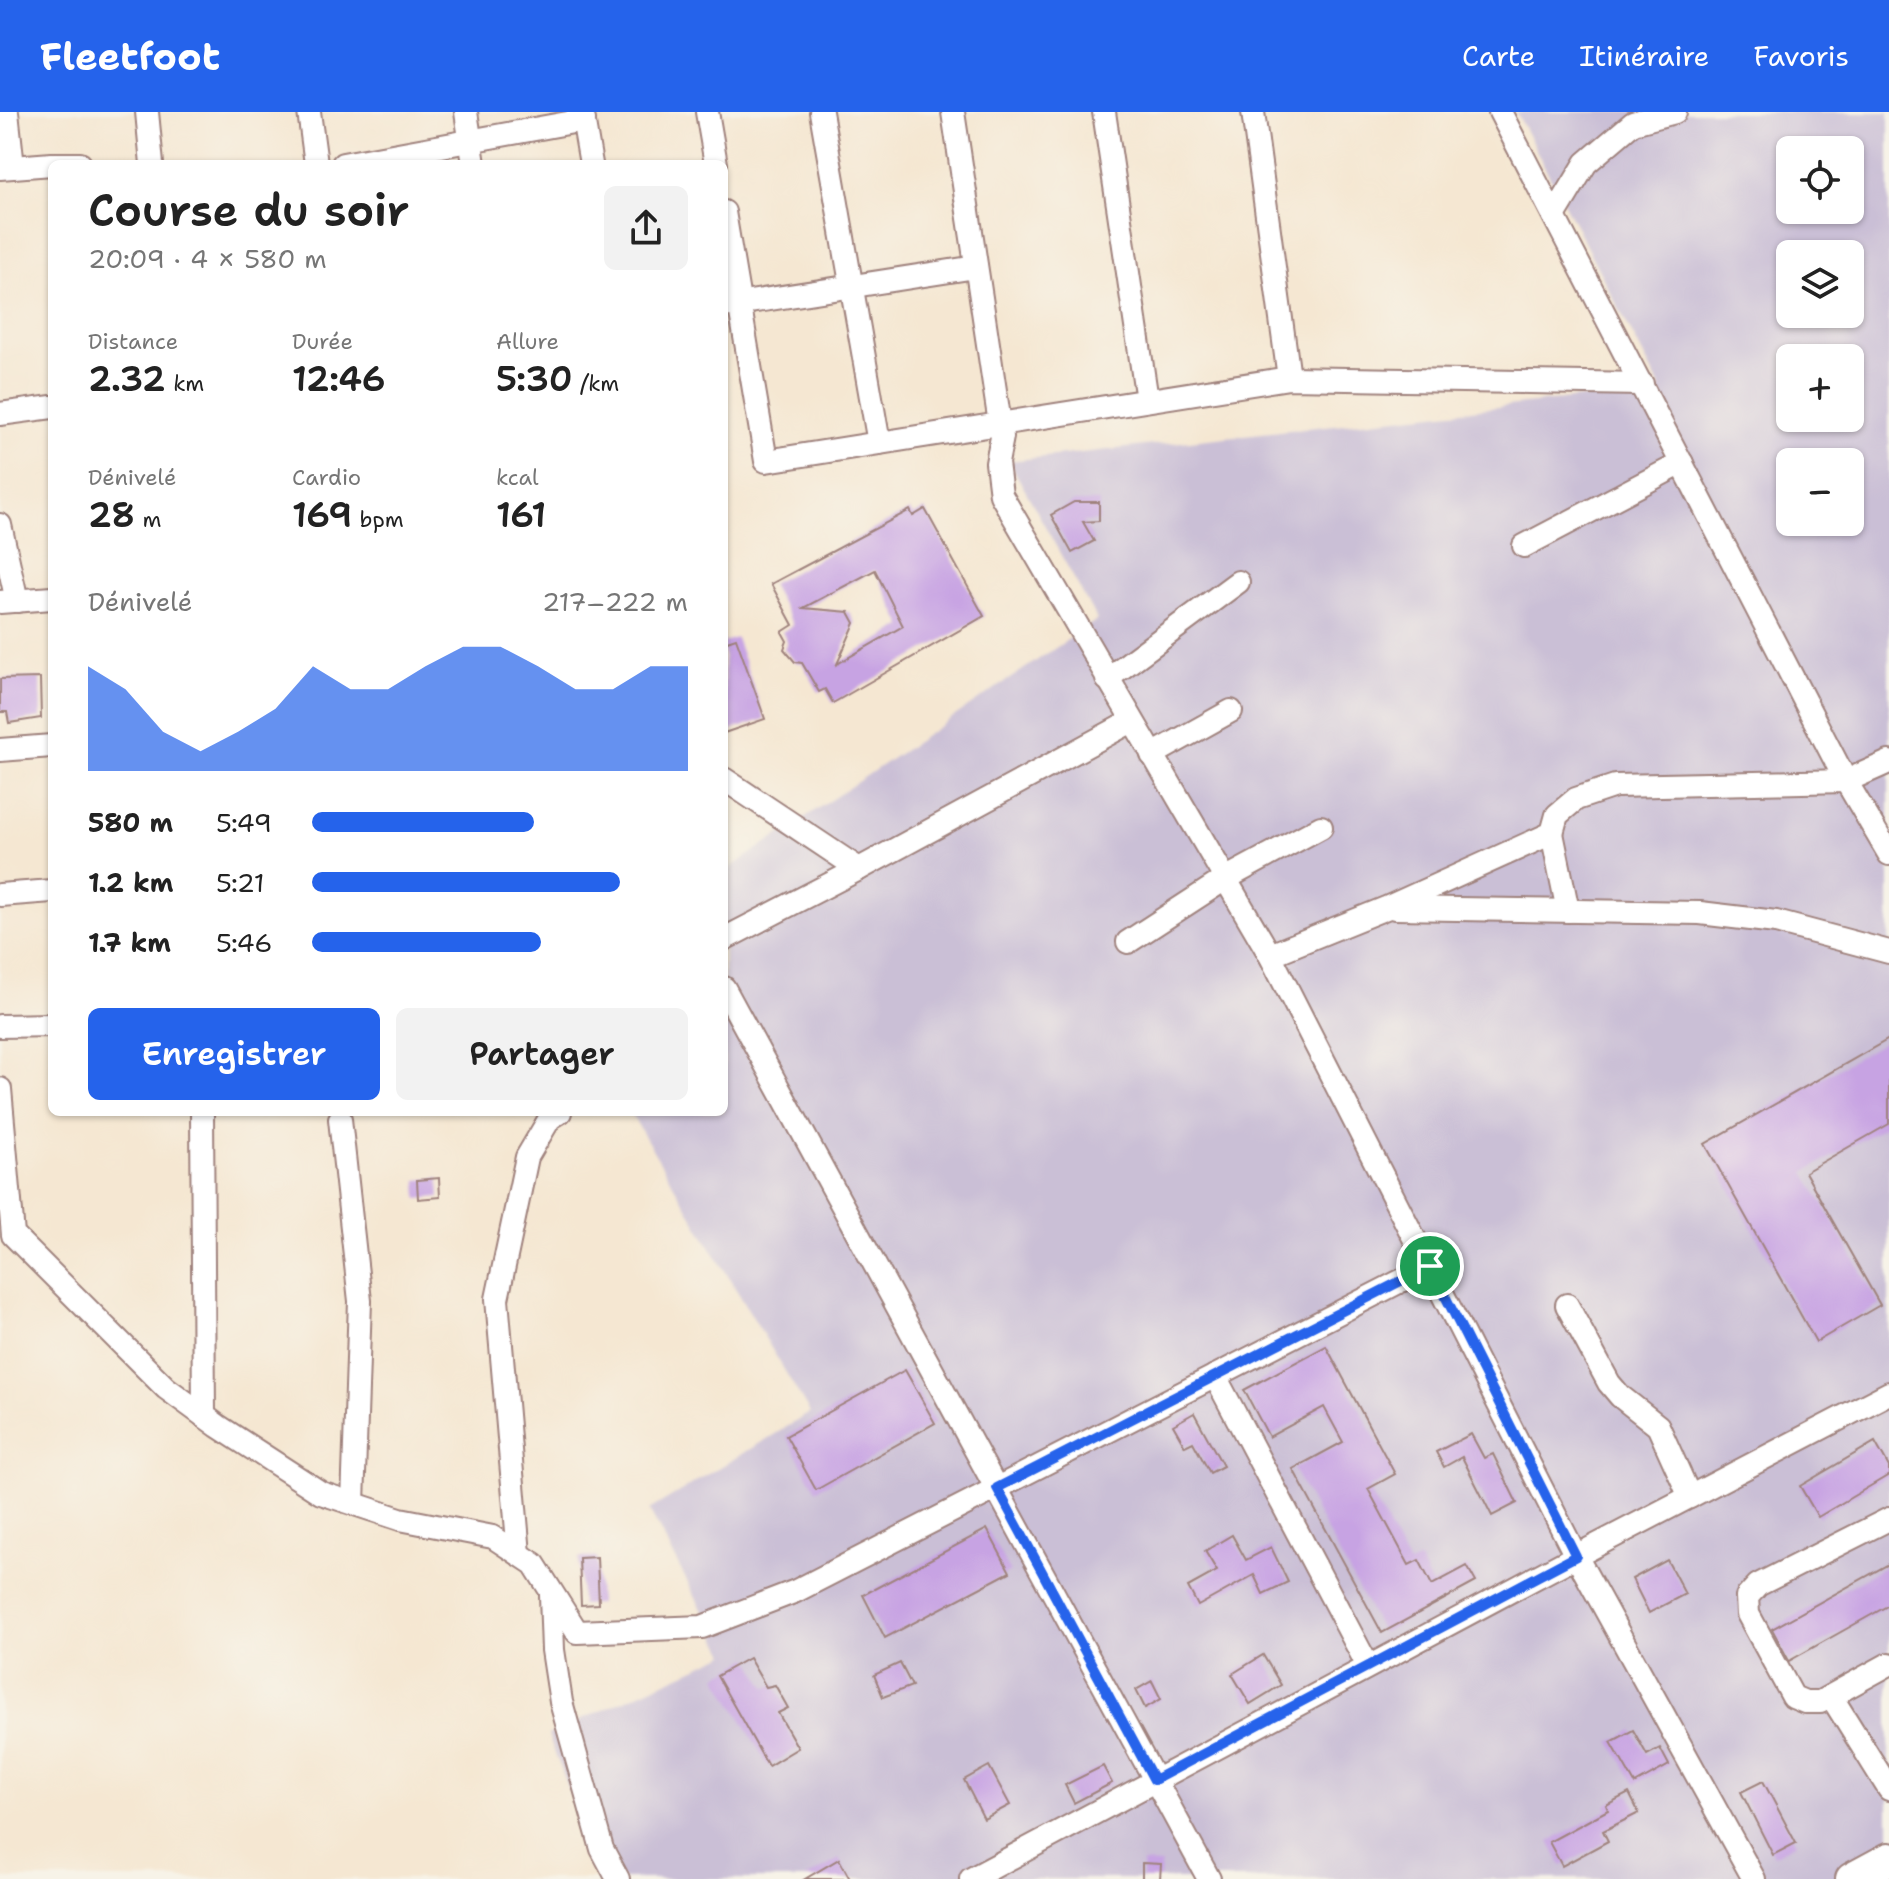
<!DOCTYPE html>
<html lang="fr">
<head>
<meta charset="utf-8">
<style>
	body { margin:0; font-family:"Shantell Sans",sans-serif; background:#f2f2f2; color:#222; height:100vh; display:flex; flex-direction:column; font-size:30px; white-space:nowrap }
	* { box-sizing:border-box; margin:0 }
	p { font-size:26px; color:#767676 }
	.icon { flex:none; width:44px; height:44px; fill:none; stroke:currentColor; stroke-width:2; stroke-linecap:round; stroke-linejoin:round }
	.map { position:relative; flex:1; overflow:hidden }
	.drawer { position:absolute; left:48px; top:48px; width:680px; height:956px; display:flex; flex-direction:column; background:#fff; border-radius:12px; box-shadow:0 2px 6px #0004 }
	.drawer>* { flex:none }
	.tools { position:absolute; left:1776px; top:24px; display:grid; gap:16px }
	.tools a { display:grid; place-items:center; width:88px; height:88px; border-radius:12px; background:#fff; box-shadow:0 2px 6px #0004; font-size:40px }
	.pin { position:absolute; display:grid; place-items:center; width:68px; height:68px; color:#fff; margin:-34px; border:4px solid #fff; border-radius:50%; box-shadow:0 2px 8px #0007 }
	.round { display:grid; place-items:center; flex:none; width:84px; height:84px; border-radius:12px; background:#f2f2f2 }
	.head { display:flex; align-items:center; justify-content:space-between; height:136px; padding:0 40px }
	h1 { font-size:44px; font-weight:600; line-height:60px }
	.figures { display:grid; grid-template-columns:repeat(3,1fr); gap:12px; height:136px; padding:8px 40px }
	.figures div { display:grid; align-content:center }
	.figures b { font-size:34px; font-weight:600 }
	.figures small { font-size:22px; font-weight:400 }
	.figures p { font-size:22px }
	.chart { height:224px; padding:16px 40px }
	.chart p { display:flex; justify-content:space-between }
	.chart svg { width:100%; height:144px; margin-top:8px; fill:#2563eb; opacity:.7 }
	.cta { display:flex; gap:16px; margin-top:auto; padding:16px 40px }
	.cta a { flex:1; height:92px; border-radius:12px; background:#2563eb; color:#fff; font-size:32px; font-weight:600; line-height:92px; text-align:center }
	.cta a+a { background:#f2f2f2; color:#222 }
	ul { padding:0 40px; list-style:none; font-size:26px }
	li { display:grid; grid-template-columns:128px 96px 1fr; align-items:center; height:60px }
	li i { height:20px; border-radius:10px; background:#2563eb }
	header { display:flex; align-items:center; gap:48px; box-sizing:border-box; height:112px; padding:0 40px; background:#2563eb; color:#fff }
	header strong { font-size:38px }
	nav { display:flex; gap:44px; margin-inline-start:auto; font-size:28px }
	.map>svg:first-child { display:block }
	.industrial { fill:#cabfd6; fill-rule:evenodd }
	.building { fill:#c7a3e3; fill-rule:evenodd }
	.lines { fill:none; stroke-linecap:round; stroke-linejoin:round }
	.minor-casing { stroke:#a0837e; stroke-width:26 }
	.highway-casing { stroke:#a0837e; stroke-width:36 }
	.minor { stroke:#fff; stroke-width:22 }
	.highway { stroke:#fff; stroke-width:32 }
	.route-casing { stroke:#fff; stroke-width:16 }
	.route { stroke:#2563eb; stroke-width:10 }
</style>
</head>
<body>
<header>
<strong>Fleetfoot</strong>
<nav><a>Carte</a><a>Itinéraire</a><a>Favoris</a></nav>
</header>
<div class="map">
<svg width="1889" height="1767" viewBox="0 0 1889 1767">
	<rect width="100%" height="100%" fill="#f7f3e8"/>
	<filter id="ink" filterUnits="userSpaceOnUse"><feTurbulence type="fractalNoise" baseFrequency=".0125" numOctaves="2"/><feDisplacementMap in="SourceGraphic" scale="16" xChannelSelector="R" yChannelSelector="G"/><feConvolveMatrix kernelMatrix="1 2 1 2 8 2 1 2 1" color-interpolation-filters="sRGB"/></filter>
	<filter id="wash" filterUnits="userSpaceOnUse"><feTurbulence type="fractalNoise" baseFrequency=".006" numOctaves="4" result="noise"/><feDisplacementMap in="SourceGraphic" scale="32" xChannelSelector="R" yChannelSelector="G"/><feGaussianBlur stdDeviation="1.8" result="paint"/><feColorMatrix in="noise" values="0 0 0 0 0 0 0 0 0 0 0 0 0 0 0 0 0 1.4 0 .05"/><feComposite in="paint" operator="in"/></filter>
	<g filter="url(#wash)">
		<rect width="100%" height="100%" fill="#f5e7d2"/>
		<path class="industrial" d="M1516,0H1889V1767H603L548,1623L726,1542L649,1398L810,1301L630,1000H724V760L1097,508L1009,349L1661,277ZM1790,38H1850V98H1790ZM1790,142H1850V202H1790ZM1790,246H1850V306H1790ZM1790,350H1850V410H1790Z"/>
		<g id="blocks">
			<g class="building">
				<polygon points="1074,390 1099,390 1099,409 1083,410 1094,429 1072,441 1051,403"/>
				<path d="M925,397L984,504L833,591L825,577L819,580L802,551L795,550L784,537L787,529L782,520L793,513L771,472L910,398L913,404ZM875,458L903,514L837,552L855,511L849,500L803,496Z"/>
				<polygon points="736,526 765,607 724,621 724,530"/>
				<polygon points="40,566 41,606 9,611 7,600 0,600 0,567"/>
				<polygon points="1889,927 1889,1012 1805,1060 1880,1193 1816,1230 1705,1032"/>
				<polygon points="439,1066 440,1085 418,1087 417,1068"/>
				<polygon points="1326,1234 1395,1362 1368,1377 1409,1453 1419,1448 1432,1473 1467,1454 1476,1470 1382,1521 1293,1357 1343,1330 1324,1295 1269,1325 1244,1278"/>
				<polygon points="905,1258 935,1311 816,1378 786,1324"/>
				<polygon points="1194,1301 1223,1354 1210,1361 1193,1330 1185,1334 1173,1313"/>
				<polygon points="1471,1322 1484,1346 1493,1342 1517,1391 1492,1404 1462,1345 1444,1355 1436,1340"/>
				<polygon points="1875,1330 1889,1355 1889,1363 1818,1405 1800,1374"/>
				<polygon points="987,1417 1010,1460 885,1526 863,1483"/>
				<polygon points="1232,1423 1246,1448 1271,1435 1288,1470 1263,1482 1254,1463 1198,1494 1188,1475 1217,1459 1205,1439"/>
				<polygon points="597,1445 599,1492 581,1493 579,1446"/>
				<polygon points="1667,1448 1685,1482 1649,1501 1632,1467"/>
				<polygon points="1889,1452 1889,1493 1789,1549 1772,1517"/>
				<polygon points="1263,1543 1281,1573 1250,1592 1232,1562"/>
				<polygon points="749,1546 766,1575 775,1573 788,1596 778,1601 798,1636 768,1654 717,1564"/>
				<polygon points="900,1551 912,1574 883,1585 874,1563"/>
				<polygon points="1152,1569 1161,1587 1145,1596 1136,1578"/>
				<polygon points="1633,1618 1647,1643 1660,1636 1669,1653 1635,1672 1611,1630"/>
				<polygon points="989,1654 1010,1693 984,1707 964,1668"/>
				<polygon points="1103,1654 1112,1671 1074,1691 1065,1673"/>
				<polygon points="1763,1669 1796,1731 1773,1743 1741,1680"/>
				<polygon points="1629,1681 1639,1701 1603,1719 1608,1729 1562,1754 1549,1730 1608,1698 1606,1693"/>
				<polygon points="839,1747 850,1767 805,1767"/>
				<polygon points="1142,1751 1161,1752 1160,1767 1142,1767"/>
			</g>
		</g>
	</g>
	<g filter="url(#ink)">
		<use href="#blocks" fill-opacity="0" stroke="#a0837e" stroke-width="2"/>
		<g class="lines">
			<defs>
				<g id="minor">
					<polyline points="7,0 13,55"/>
					<polyline points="147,0 152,52"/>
					<polyline points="309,0 316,52"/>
					<polyline points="466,0 474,52"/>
					<polyline points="582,0 591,52"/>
					<polyline points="707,0 716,52"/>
					<polyline points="821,0 879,331"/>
					<polyline points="953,0 1002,325 997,351 1001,383 1270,843 1576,1444 1754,1767"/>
					<polyline points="1104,0 1147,288"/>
					<polyline points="1253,0 1289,266"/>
					<polyline points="1500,0 1846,669 1889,742"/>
					<polyline points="55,52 80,52"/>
					<polyline points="343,52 584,8"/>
					<polyline points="0,56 52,52"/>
					<polyline points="724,100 766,349 1289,266 1642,272"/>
					<polyline points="1554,104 1586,51 1633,11 1675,0"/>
					<polyline points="724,194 976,155"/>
					<polyline points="0,302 52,295"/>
					<polyline points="0,413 17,489"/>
					<polyline points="1524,434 1682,351"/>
					<polyline points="0,490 52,486"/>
					<polyline points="1107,567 1238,470"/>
					<polyline points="0,638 52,634"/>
					<polyline points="1152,643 1231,599"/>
					<polyline points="724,667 859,757"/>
					<polyline points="1552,721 1568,799"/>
					<polyline points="0,783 52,779"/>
					<polyline points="1395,796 1700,801 1776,810 1889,840"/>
					<polyline points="724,827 859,757 1132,609"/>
					<polyline points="1128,830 1225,767 1321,715"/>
					<polyline points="1270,843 1386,796 1552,721 1557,703 1576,687 1615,674 1846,669 1889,650"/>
					<polyline points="724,876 1209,1767"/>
					<polyline points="0,914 52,913"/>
					<polyline points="0,977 13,1123 166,1276 218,1314 321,1381 400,1407 493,1425 534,1452 577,1520 702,1515 796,1479 1430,1154"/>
					<polyline points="202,1000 204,1304"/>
					<polyline points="340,1007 360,1189 353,1391"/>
					<polyline points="1567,1193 1609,1271 1620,1284 1658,1314 1690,1385"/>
					<polyline points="1215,1264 1368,1554"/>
					<polyline points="1889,1407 1758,1473 1747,1485 1748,1502 1793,1585 1805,1590 1820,1590 1889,1552"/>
					<polyline points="519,1442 497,1187 527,1045 550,1006 560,1000"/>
					<polyline points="551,1483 553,1538 561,1590 602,1737 618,1767"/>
					<polyline points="1831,1584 1889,1677"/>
					<polyline points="971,1767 1576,1444 1889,1281"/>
				</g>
				<polyline id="highway" points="1852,1767 1889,1747"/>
			</defs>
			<use href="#minor" class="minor-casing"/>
			<use href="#highway" class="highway-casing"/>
			<use href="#minor" class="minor"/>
			<use href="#highway" class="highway"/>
		</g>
	</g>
	<g class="lines" filter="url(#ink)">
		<defs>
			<polygon id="route" points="1430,1154 1576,1444 1154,1668 997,1376"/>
		</defs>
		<use href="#route" class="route-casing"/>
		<use href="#route" class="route"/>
	</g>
</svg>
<div class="tools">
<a><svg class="icon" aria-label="locate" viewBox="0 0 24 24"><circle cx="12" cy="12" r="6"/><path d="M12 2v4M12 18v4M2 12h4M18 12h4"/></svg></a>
<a><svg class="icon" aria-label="layers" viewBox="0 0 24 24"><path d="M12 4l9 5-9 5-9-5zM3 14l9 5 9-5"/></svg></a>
<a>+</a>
<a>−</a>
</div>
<div class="pin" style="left:1430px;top:1154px;background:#1e9e55"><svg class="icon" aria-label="arrive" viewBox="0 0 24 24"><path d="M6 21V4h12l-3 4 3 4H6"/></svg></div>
<section class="drawer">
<div class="head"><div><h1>Course du soir</h1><p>20:09 · 4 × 580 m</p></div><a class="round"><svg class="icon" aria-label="share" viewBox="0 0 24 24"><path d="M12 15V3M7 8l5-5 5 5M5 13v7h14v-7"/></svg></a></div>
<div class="figures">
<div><p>Distance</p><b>2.32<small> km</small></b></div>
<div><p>Durée</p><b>12:46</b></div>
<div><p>Allure</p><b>5:30<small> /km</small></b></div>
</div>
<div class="figures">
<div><p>Dénivelé</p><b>28<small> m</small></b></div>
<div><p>Cardio</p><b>169<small> bpm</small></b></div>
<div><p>kcal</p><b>161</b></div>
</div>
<div class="chart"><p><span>Dénivelé</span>217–222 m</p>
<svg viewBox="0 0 160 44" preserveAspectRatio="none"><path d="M0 44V12L10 19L20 32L30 38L40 32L50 25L60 12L70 19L80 19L90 12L100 6L110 6L120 12L130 19L140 19L150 12L160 12V44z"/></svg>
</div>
<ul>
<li><b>580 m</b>5:49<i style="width:59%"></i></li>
<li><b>1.2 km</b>5:21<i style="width:82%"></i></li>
<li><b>1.7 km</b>5:46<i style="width:61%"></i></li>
</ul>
<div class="cta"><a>Enregistrer</a><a>Partager</a></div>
</section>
</div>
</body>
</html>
